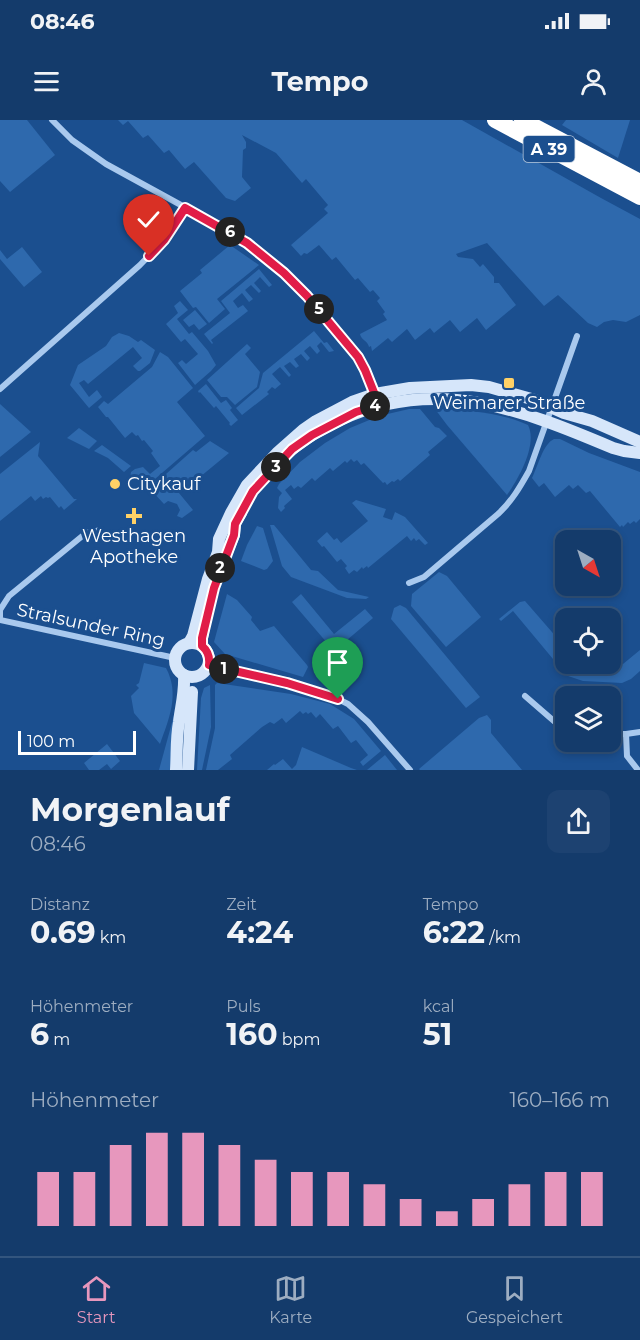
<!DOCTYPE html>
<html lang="de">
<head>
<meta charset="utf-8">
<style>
	body { margin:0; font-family:Montserrat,sans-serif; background:#1d4271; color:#f1f3f6; height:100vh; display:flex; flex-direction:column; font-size:22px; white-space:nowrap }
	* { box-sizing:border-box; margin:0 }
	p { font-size:20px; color:#9dadc1 }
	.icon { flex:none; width:33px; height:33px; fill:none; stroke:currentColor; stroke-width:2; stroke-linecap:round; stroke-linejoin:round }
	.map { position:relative; height:650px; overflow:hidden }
	.details { display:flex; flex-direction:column; background:#143b6b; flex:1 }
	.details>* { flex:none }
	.needle { width:39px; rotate:141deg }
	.buttons { position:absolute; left:555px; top:410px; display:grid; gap:12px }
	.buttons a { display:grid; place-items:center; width:66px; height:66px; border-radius:12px; background:#143b6b; box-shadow:0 3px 9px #0003,0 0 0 2px #33557e; font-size:30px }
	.scale { position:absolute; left:18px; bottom:15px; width:118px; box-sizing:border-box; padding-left:6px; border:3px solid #fff; border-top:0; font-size:16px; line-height:21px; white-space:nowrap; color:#fff; -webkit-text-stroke:4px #1b4f8f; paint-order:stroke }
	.pin { position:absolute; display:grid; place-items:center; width:51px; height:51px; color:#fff; margin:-62px -26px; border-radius:50% 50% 50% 0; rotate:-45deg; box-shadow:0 0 6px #0007 }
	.pin .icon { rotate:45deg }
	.km { position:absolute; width:30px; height:30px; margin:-15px; border-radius:50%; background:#222; color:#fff; font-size:16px; line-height:30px; text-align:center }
	.round { display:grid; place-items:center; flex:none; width:63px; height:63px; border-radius:12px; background:#1d4271 }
	.summary { display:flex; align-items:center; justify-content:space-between; height:102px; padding:0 30px }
	h1 { font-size:33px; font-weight:700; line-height:45px }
	.figures { display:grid; grid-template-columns:repeat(3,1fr); gap:9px; height:102px; padding:6px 30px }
	.figures div { display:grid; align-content:center }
	.figures b { font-size:30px; font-weight:700 }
	.figures small { font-size:16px; font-weight:400 }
	.figures p { font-size:16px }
	.chart { height:168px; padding:12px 30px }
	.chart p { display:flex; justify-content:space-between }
	.chart svg { width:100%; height:108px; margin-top:6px; stroke:#e797bd; stroke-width:6 }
	.status { display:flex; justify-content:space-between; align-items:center; height:42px; padding:0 30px; background:#143b6b; direction:ltr }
	.status svg { height:16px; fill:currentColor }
	header { display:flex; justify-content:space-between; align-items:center; height:78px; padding:0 30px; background:#143b6b; font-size:27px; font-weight:700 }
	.tab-bar { display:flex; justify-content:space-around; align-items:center; height:84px; border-top:2px solid #33557e; background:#143b6b; font-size:16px; color:#9dadc1 }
	.tab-bar a { display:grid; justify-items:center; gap:3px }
	.tab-bar .active { color:#e797bd }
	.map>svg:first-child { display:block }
	.green { fill:#2e69ad }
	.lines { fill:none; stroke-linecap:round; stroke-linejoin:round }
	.street { stroke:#a9c9ee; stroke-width:6 }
	.secondary { stroke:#d6e6fa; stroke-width:12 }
	.highway { stroke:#fff; stroke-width:16 }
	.route-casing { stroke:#fff; stroke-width:12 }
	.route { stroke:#e11d48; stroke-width:8 }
	.poi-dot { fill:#ffd166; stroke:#1b4f8f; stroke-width:2 }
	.labels { text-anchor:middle; stroke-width:6; stroke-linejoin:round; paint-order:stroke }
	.shield { fill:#1b4f8f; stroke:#bbcadd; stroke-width:1.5 }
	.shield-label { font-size:16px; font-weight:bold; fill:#fff }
	.poi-label { font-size:18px; fill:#fff; stroke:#1b4f8f }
	.street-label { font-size:18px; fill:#fff; stroke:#1b4f8f }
</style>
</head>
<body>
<div class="status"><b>08:46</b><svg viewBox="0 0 49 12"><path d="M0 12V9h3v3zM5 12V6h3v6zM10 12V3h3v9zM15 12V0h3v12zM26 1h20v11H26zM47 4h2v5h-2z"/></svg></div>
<header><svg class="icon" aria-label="menu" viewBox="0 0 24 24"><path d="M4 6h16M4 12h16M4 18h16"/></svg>Tempo<svg class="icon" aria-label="person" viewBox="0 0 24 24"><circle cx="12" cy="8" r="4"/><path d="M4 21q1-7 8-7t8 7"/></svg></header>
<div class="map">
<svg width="640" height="650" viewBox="0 0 640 650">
	<rect width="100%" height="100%" fill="#1b4f8f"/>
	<g class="green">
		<polygon points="0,0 27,0 55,35 10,72 0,61"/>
		<path d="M118,0H462L601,78L640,99V195L626,202L613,200L604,202L597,207L588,203L558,175L544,186L487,123L456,134L458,137L473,139L480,147L483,144L494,157V163H499L516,185L486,210L477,198L460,212L450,200L434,213L430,208L415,220L407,209L392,222L388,218L372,231L371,226L369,227C368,221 361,220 360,214L387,200L383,194L385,192L377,181L380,178L373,170L370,172L358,158L355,160L336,137L332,140L319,125L307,134L304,133L301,136L291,125L328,93L324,89L328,85L306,59L302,63L276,33L242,15L246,22V28L243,30L242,57L251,68L235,81L226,78L194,42L185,49L169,30L164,33L148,15L143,18L128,1L123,5Z"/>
		<polygon points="566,0 630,0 618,38 562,5"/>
		<polygon points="230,125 259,145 217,179 225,189 209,203 196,187 193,188 180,171 202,153 200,150"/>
		<polygon points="22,127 42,152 24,167 0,139 0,130 7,139"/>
		<polygon points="259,149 272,165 269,167 260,157 254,163 261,171 259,173 251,165 245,170 253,179 249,182 242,173 233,181 238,188 243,185 248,191 211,220 213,223 212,224 204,214 230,193 221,181"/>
		<polygon points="180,181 188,190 177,199 189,214 192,212 208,231 216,245 211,251 195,265 178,243 182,240 186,244 198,234 185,219 181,222 166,204 178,193 174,186"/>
		<polygon points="195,190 207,204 199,210 194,204 189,207 183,200"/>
		<polygon points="314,211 324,223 327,222 334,231 329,232 321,222 317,226 320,231 317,234 310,226 304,231 310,238 307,241 301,234 294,239 299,246 296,248 290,242 284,246 291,255 289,257 280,247 272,254 281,264 275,269 272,267 267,272 269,274 242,295 236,288 259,268 263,253"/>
		<polygon points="119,213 129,216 138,222 141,220 155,230 150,243 140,251 138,251 133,246 142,238 133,227 88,264 84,260 79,263 89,277 97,270 102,277 89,288 70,265 78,245 106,226 112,217"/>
		<polygon points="247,224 251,228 245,234 260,252 257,267 235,285 227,277 221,277 207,260"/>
		<polygon points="160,232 168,237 193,268 177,282 205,316 148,365 143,359 137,360 135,357 130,358 131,352 135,349 143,347 150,354 160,346 151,333 153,331 144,320 142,321 138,315 136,316 132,312 125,318 108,297 106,297 98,287 104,281 108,284 152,247"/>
		<polygon points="206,264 221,283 226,280 232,288 230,290 238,300 231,306 229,304 230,303 216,286 214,288 200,272 199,273 198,271"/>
		<polygon points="0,284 31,312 0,337"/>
		<polygon points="409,289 420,289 435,307 439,308 447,316 428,332 430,335 400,361 398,359 394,362 392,361 387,365 385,362 383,363 364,343 361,345 357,340 354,342 351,339 347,343 345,341 333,351 330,348 315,361 312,358 301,368 298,366 294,369 291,365 285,370 292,379 284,386 285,388 281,392 278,388 279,377 282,373 277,368 279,364 300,342 325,323 350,308 379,296"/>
		<path d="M435,289C466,290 500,292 528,305C538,325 518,359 507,375L447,305Z"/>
		<polygon points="79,308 97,321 89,329 67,318"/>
		<path d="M554,319H560L589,333L640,352V399L636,403L634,401L630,404L628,402L623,407L622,405L620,407L590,371L586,373L578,365L573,369L569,365L555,377L544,363L539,367L532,358C538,346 543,324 554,319Z"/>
		<polygon points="210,321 229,333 189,366 189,367 185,371 175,360 172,361 172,364 174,367 193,390 182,398 177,396 180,390 177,384 168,381 164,384 151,370 158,364 157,362 193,330 196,332"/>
		<polygon points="40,322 38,336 74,379 77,379 64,390 61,386 59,388 50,377 48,378 46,377 43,379 41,376 35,381 31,376 0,401 0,354"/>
		<polygon points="102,325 131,346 124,352 108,338 94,331"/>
		<polygon points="356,380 386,389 383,397 392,400 395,392 405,397 428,423 425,425 419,419 416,421 414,418 411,421 407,416 368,448 367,446 363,449 362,447 357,452 354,450 349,454 345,448 347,446 341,439 337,442 324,426 322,427 317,421 327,412 334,420 337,418 341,423 368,401 352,383"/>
		<polygon points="270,405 274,405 311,450 318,451 338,470 369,477 366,479 347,478 291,457 282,446"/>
		<polygon points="257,406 263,408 273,441 267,449 264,450 241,441 247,425"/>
		<polygon points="439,452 447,456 481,497 446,527 411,486 412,474"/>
		<polygon points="227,474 237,480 252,497 251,500 260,511 274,506 307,545 308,547 303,557 225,534 214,522"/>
		<polygon points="301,474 334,514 365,489 373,498 334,531 292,482"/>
		<polygon points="525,481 565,527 565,529 553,539 513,491 501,501 499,499 520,482"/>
		<polygon points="400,485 406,488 480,577 466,588 391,499 394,488"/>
		<polygon points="640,530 640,551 631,559 622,563 583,561 568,556 559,546 565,540 566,543 623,544"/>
		<path d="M144,543L166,548C180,574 169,599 160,624L134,593L131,576L139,568L136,565L139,563Z"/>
		<polygon points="217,563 291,574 330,584 354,599 381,631 363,646 360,642 368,635 356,620 351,623 338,606 333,609 320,594 316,598 311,592 308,594 306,592 303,594 300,591 286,603 282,598 274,604 270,602 262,607 230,635 232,639 218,650 206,650 215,608 215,565"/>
		<polygon points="210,565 211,607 202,650 197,650 201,578 204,568"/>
		<polygon points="176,588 172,650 159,650"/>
		<polygon points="487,595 491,600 491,613 522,650 420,650 419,649 479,598"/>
		<polygon points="107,624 120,641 111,649 107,644 99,650 89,650 84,643"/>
		<polygon points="302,627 351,648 357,650 267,650 274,644 275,645 283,639 292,649 296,645"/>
		<polygon points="385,635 397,650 367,650"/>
	</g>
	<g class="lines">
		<g class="street">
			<polyline points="52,0 72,20 106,44 232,113 260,133 307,176 330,202 358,237 365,250 375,276"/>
			<polyline points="0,269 140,145 164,120 185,88"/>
			<path d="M409,463L424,457L498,394C512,381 520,367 529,351L577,216"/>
			<polyline points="0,497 0,490 9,476 86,413 101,410"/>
			<polyline points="0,500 175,538"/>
			<polyline points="209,545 287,563 330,575 348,584 368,602 410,650"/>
			<polyline points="525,576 555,602 566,607"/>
			<polyline points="610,614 626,614 640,612"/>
			<polyline points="626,614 627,636 638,650"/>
		</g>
		<g class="secondary">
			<path d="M286,335C301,320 321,309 340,300C436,255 523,290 613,328L624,331L640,333"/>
			<polyline points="221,446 234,415 235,403 241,393"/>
			<circle cx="192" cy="540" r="17"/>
			<polyline points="189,523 193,516 208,459 218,432 219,419 231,393 247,365 277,333 303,310 316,301 352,282 375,274 410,268 471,265 489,267 535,280 564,293 592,301 640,322"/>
			<polyline points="202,526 202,518 205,501"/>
			<path d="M176,650C177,634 176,618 179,602C181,586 185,572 184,555"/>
			<polyline points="188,650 192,572"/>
		</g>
		<g class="highway">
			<polyline points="495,0 640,77"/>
			<polyline points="522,0 640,62"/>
		</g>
	</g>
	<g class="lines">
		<defs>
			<path id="route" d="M149,136L164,120L185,88L247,123L284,153L307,176L358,237L365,250L379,285L356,292L312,315L292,329L253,371L235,404L234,415L214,468L202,518V526C208,531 210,537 209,545L287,563L338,579"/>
		</defs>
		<use href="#route" class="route-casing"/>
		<use href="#route" class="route"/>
	</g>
	<g class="poi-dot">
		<rect x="503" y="257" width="12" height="12" rx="3"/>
		<circle cx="115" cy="364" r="6"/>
		<path d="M131 387h6v6h6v6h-6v6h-6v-6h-6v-6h6z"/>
	</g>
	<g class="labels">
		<rect class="shield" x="523.5" y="16" width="51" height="26" rx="4.5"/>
		<g class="shield-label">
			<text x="549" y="35">A 39</text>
		</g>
		<g class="poi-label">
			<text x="509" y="289">Weimarer Straße</text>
			<text x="127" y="370" text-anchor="start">Citykauf</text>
			<text x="134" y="422">Westhagen<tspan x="134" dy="21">Apotheke</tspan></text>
		</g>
		<g class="street-label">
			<text transform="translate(91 505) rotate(12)" y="6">Stralsunder Ring</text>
		</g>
	</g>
</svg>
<div class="buttons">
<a><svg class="needle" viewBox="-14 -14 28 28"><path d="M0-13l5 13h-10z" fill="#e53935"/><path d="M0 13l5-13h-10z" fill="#9dadc1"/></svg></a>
<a><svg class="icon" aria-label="locate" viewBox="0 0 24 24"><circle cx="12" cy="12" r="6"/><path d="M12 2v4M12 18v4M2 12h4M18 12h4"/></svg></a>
<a><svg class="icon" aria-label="layers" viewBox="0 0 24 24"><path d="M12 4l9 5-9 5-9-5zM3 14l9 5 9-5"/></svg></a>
</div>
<div class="scale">100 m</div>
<div class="pin" style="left:338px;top:579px;background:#1e9e55"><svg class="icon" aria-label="arrive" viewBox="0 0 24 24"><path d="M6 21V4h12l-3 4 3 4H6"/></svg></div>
<div class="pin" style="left:149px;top:136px;background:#d93025"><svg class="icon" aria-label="check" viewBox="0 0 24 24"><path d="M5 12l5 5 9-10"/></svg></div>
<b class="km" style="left:224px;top:549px">1</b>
<b class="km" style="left:220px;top:448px">2</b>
<b class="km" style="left:276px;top:347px">3</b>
<b class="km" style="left:375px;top:286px">4</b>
<b class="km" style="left:319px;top:189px">5</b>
<b class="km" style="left:230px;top:112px">6</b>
</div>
<section class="details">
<div class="summary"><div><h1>Morgenlauf</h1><p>08:46</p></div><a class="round"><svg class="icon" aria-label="share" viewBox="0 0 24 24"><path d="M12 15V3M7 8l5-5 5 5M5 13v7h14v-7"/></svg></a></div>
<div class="figures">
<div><p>Distanz</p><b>0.69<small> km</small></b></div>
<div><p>Zeit</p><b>4:24</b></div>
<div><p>Tempo</p><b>6:22<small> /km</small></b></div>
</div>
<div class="figures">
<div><p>Höhenmeter</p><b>6<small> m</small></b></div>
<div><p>Puls</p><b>160<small> bpm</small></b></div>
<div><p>kcal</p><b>51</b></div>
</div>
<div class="chart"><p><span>Höhenmeter</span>160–166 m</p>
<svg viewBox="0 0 160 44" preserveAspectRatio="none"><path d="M5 44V22M15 44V22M25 44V11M35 44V6M45 44V6M55 44V11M65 44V17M75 44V22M85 44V22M95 44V27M105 44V33M115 44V38M125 44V33M135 44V27M145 44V22M155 44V22"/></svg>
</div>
</section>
<nav class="tab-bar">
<a class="active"><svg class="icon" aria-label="home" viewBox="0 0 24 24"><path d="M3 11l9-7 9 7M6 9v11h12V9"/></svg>Start</a>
<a><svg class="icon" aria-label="map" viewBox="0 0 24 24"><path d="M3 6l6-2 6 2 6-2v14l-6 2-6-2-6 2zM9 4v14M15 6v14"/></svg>Karte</a>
<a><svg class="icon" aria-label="saved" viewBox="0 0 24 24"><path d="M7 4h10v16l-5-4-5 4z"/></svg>Gespeichert</a>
</nav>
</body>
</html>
